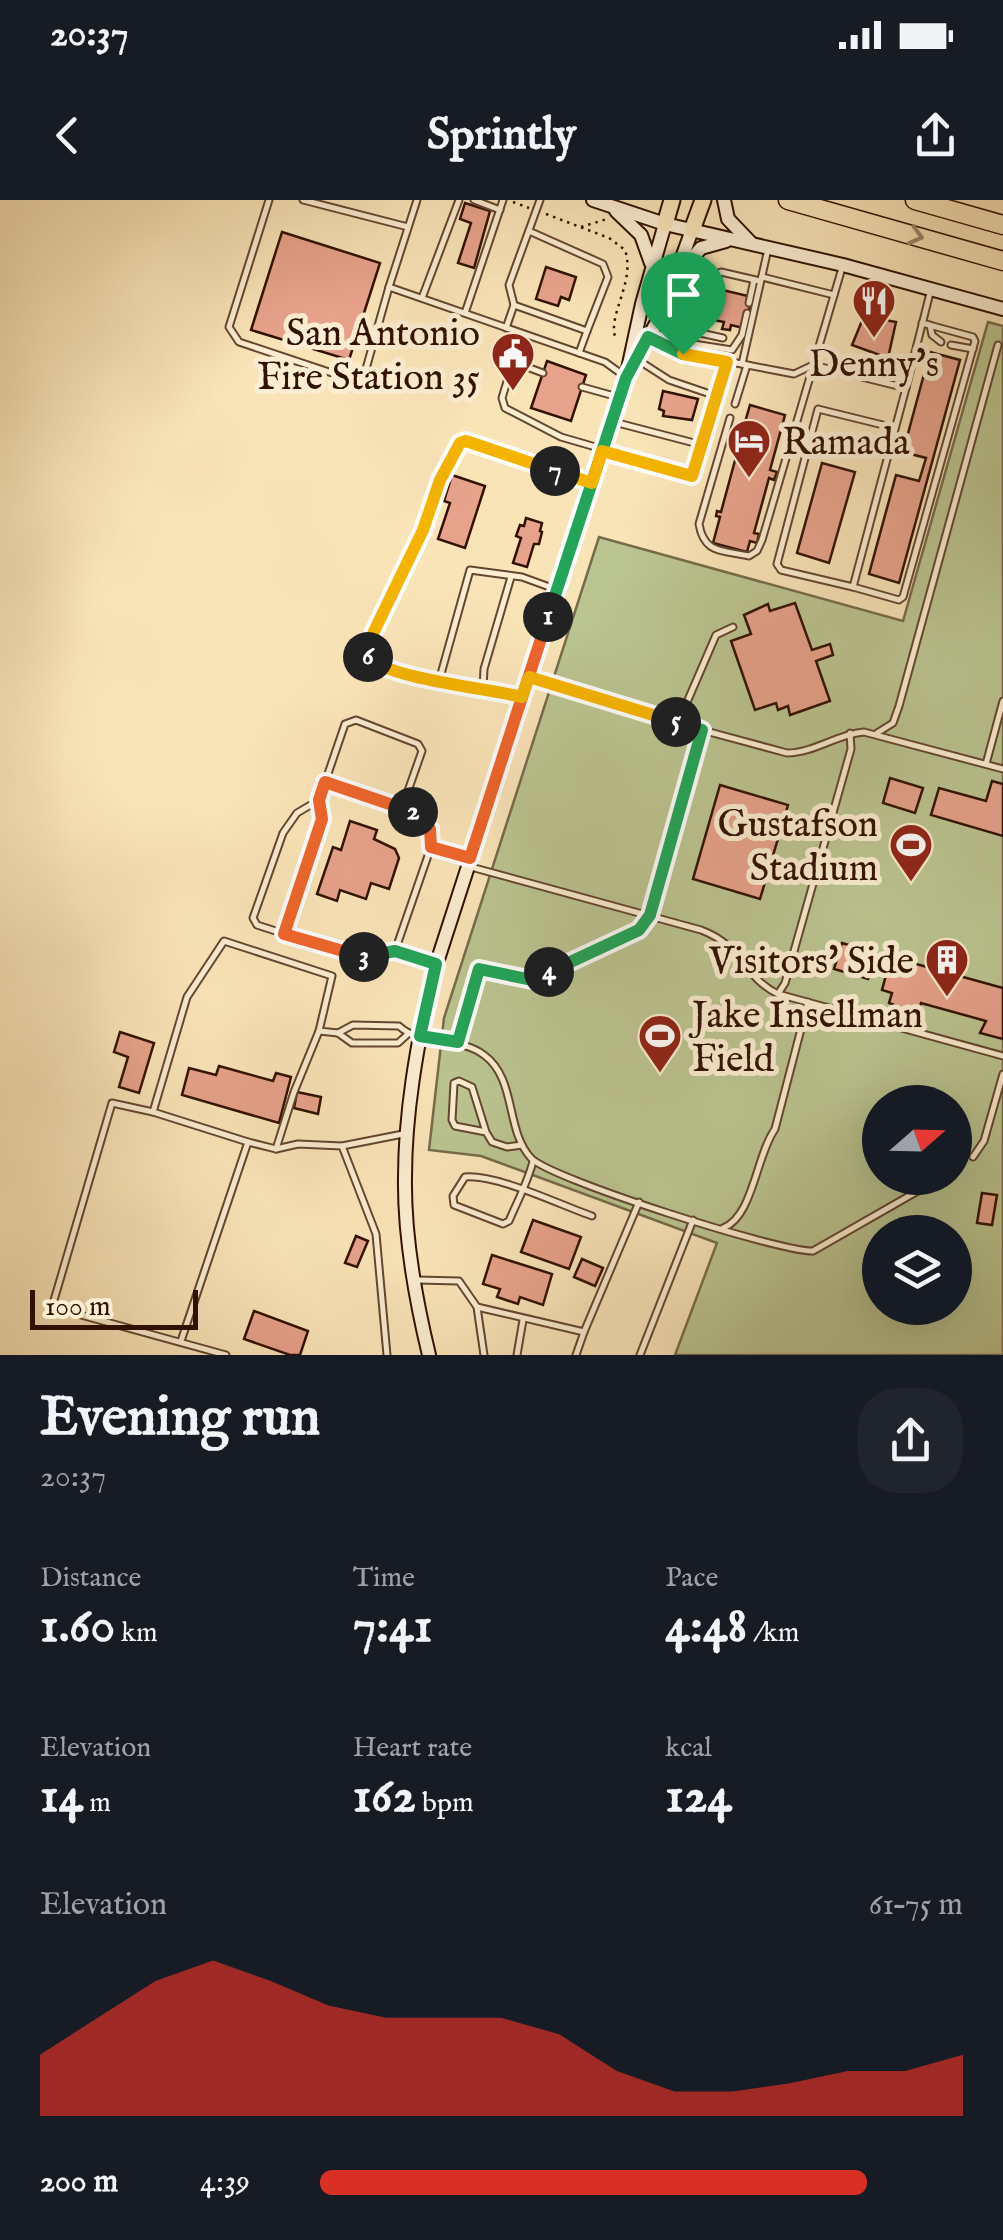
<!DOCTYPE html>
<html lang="en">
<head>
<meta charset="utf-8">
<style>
	body { margin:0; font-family:"IM FELL English",serif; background:#20242c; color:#f1f3f6; height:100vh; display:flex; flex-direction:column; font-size:38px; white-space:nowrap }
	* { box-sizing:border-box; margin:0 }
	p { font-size:32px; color:#9ea1a6 }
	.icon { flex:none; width:55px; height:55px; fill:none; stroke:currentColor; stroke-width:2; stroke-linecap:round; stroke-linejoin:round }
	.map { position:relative; height:1155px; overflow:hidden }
	.panel { display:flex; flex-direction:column; background:#171b24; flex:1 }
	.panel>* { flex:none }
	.needle { width:65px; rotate:70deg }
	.controls { position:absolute; left:862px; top:885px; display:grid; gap:20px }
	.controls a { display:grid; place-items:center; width:110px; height:110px; border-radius:50%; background:#171b24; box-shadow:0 10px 40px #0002; font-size:50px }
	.scale { position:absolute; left:30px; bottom:25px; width:168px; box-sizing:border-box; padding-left:10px; border:5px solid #311103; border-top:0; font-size:28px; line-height:35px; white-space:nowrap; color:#311103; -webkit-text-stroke:8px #fbedd1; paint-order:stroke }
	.pin { position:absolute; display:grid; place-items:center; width:85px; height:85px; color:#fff; margin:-102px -42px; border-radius:50% 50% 50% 0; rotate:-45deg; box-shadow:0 0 10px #0007 }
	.pin .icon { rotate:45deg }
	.km { position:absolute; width:50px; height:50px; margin:-25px; border-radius:50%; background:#222; color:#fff; font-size:28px; line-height:50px; text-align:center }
	.round { display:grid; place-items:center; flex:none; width:105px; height:105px; border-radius:40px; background:#20242c }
	.headline { display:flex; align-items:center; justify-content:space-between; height:170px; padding:0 40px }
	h1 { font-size:55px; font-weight:800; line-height:75px }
	.metrics { display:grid; grid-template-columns:repeat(3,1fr); gap:15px; height:170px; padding:10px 40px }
	.metrics div { display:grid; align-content:center }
	.metrics b { font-size:50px; font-weight:800 }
	.metrics small { font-size:28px; font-weight:400 }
	.metrics p { font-size:28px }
	.chart { height:280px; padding:20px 40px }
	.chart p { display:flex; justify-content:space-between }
	.chart svg { width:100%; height:180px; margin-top:10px; fill:#d93025; opacity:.7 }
	ul { padding:0 40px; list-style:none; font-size:32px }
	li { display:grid; grid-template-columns:160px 120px 1fr; align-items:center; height:75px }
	li i { height:25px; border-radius:12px; background:#d93025 }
	.status { display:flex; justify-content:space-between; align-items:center; height:70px; padding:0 50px; background:#171b24; direction:ltr }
	.status svg { height:28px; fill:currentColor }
	header { display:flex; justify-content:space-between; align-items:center; height:130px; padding:0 40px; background:#171b24; font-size:45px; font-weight:800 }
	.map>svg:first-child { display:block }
	.green { fill:#bbc591; stroke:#766b4a; stroke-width:2.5; fill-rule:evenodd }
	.building { fill:#e7a28b; stroke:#311103; stroke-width:2.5 }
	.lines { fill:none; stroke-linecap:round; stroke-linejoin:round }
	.service-casing { stroke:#634630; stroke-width:9 }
	.secondary-casing { stroke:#311103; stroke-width:16 }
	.primary-casing { stroke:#311103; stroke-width:19 }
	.motorway-casing { stroke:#311103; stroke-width:21 }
	.path { stroke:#311103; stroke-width:2.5; stroke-dasharray:2.5 5; stroke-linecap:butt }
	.service { stroke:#fbedd1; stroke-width:5 }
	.secondary { stroke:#fbedd1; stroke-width:12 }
	.primary { stroke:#f9e4b8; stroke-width:15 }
	.motorway { stroke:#f9e4b8; stroke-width:18 }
	.oneway { stroke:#9f8567 }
	.split-1-casing { stroke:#fff; stroke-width:20 }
	.split-2-casing { stroke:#fff; stroke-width:20 }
	.split-3-casing { stroke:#fff; stroke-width:20 }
	.split-4-casing { stroke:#fff; stroke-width:20 }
	.split-5-casing { stroke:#fff; stroke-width:20 }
	.split-6-casing { stroke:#fff; stroke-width:20 }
	.split-7-casing { stroke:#fff; stroke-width:20 }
	.split-8-casing { stroke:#fff; stroke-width:20 }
	.split-1 { stroke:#22a559; stroke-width:12 }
	.split-2 { stroke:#f0652b; stroke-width:12 }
	.split-3 { stroke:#f0652b; stroke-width:12 }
	.split-4 { stroke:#22a559; stroke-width:12 }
	.split-5 { stroke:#22a559; stroke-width:12 }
	.split-6 { stroke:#f5b400; stroke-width:12 }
	.split-7 { stroke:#f5b400; stroke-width:12 }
	.split-8 { stroke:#f5b400; stroke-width:12 }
	.labels { text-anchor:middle; stroke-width:10; stroke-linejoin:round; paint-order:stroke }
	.poi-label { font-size:38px; fill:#311103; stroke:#fbedd1; text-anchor:end }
</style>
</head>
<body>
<div class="status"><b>20:37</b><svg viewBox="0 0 49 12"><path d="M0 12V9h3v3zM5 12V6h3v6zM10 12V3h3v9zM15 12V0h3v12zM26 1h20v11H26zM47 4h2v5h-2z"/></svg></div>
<header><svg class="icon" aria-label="back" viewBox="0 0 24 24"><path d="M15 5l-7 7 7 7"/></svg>Sprintly<svg class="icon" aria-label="share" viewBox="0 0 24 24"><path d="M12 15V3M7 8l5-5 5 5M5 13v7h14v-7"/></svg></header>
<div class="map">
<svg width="1003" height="1155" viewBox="0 0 1003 1155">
	<rect width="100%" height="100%" fill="#f9e4b8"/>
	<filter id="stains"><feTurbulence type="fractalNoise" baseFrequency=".002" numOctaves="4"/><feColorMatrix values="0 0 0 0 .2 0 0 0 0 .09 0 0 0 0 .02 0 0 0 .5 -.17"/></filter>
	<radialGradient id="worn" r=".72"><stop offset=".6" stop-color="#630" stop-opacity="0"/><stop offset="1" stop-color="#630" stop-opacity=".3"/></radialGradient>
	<path class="green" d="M988,122L1003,126V1155H675L717,1043L481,956L429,950L444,818L599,337L903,421ZM880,902H955V978H880ZM880,1032H955V1108H880Z"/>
	<g class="building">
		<polygon points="465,3 490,11 474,68 458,63 471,23 460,19"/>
		<polygon points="282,32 380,63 349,160 251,130"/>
		<polygon points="546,67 576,77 569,100 561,97 558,106 536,99"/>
		<polygon points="714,88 748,96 751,104 743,128 731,125 730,130 722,129 724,122 708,119"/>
		<polygon points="864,116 896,122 888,158 852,145"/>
		<polygon points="930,152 960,160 899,383 869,374 896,275 919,281 926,258 903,252"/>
		<polygon points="547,161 586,175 571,221 531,208"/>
		<polygon points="663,191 698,199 692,220 663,216 664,211 659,209"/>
		<polygon points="750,205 785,215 770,270 777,272 774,280 769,278 754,333 759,334 757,343 750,341 747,352 713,343 720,317 716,316 717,311 721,312 740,242 736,241 738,235 741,236"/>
		<polygon points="822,263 855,272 829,363 797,353"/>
		<polygon points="452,275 485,286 465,348 438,339 450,303 444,301"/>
		<polygon points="526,318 542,323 540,331 542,332 539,344 534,344 527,367 513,363 521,338 516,336 520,325 524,326"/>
		<polygon points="795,403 812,450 830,444 833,455 816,461 830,501 790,515 788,506 778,510 776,503 755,510 731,441 751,434 744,415 768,404 770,411"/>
		<polygon points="890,578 923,588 915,613 883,603"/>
		<polygon points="992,581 1003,584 1003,636 931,615 939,588 986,601"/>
		<polygon points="720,585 788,605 760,699 693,679"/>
		<polygon points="350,621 377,630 374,639 395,649 399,658 389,689 371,683 366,699 340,690 337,701 317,694 333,647 341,650"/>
		<polygon points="842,743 875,753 868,779 834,769"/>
		<polygon points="891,757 1003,788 1003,839 980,833 986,821 921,803 918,814 889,803 892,793 882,790"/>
		<polygon points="120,832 154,843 139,893 119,887 128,857 114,852"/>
		<polygon points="219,866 273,881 276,873 291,877 279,923 182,895 189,868 216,875"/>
		<polygon points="297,892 321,897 318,914 294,908"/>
		<polygon points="982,993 997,995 992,1025 977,1023"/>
		<polygon points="533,1020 581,1037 569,1069 521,1052"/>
		<polygon points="356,1036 368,1041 357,1067 345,1063"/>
		<polygon points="492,1055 552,1074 543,1105 520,1097 518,1104 497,1097 500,1089 483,1084"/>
		<polygon points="582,1059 603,1068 595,1086 574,1077"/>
		<polygon points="254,1111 308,1131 300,1155 290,1155 244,1139"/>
	</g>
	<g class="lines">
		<defs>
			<g id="service">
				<polyline points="269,0 229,127 239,142 362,183 389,87"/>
				<polyline points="303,0 408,27"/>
				<polyline points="417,0 389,87 605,162 623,175"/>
				<polyline points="474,0 500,10"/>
				<polyline points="529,31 603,64 608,77 587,131"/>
				<polyline points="762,77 834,95"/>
				<polyline points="422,98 459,0"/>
				<polyline points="749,103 754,80"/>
				<polyline points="514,105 587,131 579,153"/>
				<polyline points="465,113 503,0"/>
				<polyline points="930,125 932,135 941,142"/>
				<polyline points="506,128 514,105 509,85 540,0"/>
				<polyline points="691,131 723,138"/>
				<polyline points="651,138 683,154 742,164 768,49"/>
				<polyline points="687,143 732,150 742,135 747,113"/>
				<polyline points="951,145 973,149"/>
				<polyline points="683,154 715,75 721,72 760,81"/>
				<polyline points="638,160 669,180 716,196"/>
				<polyline points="742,164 794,174 813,165 906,188 930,93"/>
				<polyline points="543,173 519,164 512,165 502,198 505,208 561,237 692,275 702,245"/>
				<polyline points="582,187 618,197"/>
				<polyline points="735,204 747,165"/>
				<path d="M730,218L699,324C704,354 722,350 749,356L757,351L762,340L842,68"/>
				<polyline points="614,222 702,245 727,162"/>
				<polyline points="895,228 818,209 777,364 781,370 853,387 906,188"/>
				<polyline points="853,387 899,400 903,397 975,141 973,137 922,123"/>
				<path d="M530,477L702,530L787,553C814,553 837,534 864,532L1003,569"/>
				<polyline points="439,481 470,370 522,377 555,389"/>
				<polyline points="483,488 484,469 511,377"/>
				<polyline points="523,497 383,468 373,464 366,455 367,446 423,330 440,280 460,243 466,241 589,282"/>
				<polyline points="678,523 716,435 733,427"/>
				<polyline points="877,533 893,523 899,506 998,145"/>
				<polyline points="986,564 1003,501"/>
				<polyline points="325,582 403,605"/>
				<polyline points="431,647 467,657"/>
				<path d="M471,667L701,730C744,746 743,777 778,794L1003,856"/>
				<polyline points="283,734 322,619 319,600"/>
				<polyline points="395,751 362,757 350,755 257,725 253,718 283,633 297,613 319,600 345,524 356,520 418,544 422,551 403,605 427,623 431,647 395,751 433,763"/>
				<polyline points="778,794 785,783 851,549 850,533"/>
				<path d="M338,833L353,825L399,826C420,846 459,836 484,855C517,879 505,930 531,958C550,979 780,1052 813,1051L930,984"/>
				<polyline points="458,842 479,769 532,780 639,730 650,715 702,530"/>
				<polyline points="153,912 248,942"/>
				<polyline points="486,932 455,926 452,920 454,883 459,881 472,887 486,932 492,942 507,947 522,945"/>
				<polyline points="342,946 376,1034 387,1155"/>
				<polyline points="276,949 298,944 342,946 403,934"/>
				<polyline points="973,957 984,941 1003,874"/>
				<path d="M533,961C528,982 517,1002 509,1021L503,1024L454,1005L453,996L465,977C497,974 560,1005 592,1016"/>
				<path d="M723,1028C753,1017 756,956 775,929L808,802"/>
				<polyline points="417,1080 459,1081 477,1107 484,1155"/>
				<polyline points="477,1107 584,1132 576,1155"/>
				<polyline points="584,1132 639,1002"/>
				<polyline points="181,1141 248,942 276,949 294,892 319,831"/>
				<polyline points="226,1155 52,1107 112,903 153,912 187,797 224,741 332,776 319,831 338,833 352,843 398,843 408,834"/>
				<polyline points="517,1155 523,1120"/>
				<polyline points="640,1155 693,1020"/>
			</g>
			<g id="secondary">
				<polyline points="593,0 665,24 843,65 1003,109"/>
				<polyline points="724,0 728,19 750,42"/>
				<polyline points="616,11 641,35 651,63"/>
				<polyline points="682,70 701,48 726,41"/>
				<polyline points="633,165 662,113 692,30"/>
				<path d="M429,1155C415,1097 404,1037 405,977C405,912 417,848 430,784L626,178L642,104L665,24"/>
			</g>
			<g id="primary">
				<polyline points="665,24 672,0"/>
				<polyline points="692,30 703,0"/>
			</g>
			<g id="motorway">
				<polyline points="788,0 1003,61"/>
				<polyline points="915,0 1003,25"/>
			</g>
		</defs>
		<use href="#service" class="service-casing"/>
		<use href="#secondary" class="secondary-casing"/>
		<use href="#primary" class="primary-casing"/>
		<use href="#motorway" class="motorway-casing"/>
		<g class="path">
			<polyline points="513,2 529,8"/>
			<path d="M546,14L609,38L625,50C636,82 606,117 616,139"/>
			<polyline points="581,27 607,19"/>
		</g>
		<use href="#service" class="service"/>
		<use href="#secondary" class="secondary"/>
		<use href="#primary" class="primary"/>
		<use href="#motorway" class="motorway"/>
	</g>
	<defs><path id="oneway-chevron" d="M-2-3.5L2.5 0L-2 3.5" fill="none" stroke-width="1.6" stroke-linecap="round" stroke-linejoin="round" transform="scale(2.5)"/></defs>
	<use class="oneway" href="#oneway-chevron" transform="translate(916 36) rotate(16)"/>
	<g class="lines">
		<defs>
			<polyline id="split-1" points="548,417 626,178 648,137 683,154"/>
			<polyline id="split-2" points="413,612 430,629 431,647 470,658 548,417"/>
			<polyline id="split-3" points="364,757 284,734 322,619 319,600 325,582 413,612"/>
			<polyline id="split-4" points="364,757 395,751 436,764 420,836 458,842 479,769 532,780 549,772"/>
			<polyline id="split-5" points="549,772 639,730 650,715 702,530 676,522"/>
			<path id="split-6" d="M368,457C385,478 491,489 522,497L529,477L676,522"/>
			<polyline id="split-7" points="368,457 367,446 423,330 440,280 460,243 466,241 555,271"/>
			<polyline id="split-8" points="555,271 592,283 602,251 692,276 727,162 683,154"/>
		</defs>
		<use href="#split-1" class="split-1-casing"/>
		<use href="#split-2" class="split-2-casing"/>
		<use href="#split-3" class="split-3-casing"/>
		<use href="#split-4" class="split-4-casing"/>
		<use href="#split-5" class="split-5-casing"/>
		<use href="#split-6" class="split-6-casing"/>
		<use href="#split-7" class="split-7-casing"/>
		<use href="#split-8" class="split-8-casing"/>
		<use href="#split-1" class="split-1"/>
		<use href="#split-2" class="split-2"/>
		<use href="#split-3" class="split-3"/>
		<use href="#split-4" class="split-4"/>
		<use href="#split-5" class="split-5"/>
		<use href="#split-6" class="split-6"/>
		<use href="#split-7" class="split-7"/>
		<use href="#split-8" class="split-8"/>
	</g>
	<defs>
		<symbol id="restaurant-pin" viewBox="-11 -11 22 30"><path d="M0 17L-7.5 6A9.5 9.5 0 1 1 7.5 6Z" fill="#8f2418" stroke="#fbedd1"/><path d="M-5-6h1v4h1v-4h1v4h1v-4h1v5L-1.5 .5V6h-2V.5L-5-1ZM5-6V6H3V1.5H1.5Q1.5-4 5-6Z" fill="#fff"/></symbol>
		<symbol id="civic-pin" viewBox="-11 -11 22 30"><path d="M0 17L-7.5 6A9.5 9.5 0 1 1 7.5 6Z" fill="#8f2418" stroke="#fbedd1"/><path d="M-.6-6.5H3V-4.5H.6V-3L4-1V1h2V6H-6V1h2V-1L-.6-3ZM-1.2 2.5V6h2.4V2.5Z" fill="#fff"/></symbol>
		<symbol id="hotel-pin" viewBox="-11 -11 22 30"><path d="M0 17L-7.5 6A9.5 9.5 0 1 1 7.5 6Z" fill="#8f2418" stroke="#fbedd1"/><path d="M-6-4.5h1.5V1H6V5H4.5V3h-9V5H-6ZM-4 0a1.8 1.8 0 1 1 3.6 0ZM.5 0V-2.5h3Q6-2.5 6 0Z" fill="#fff"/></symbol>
		<symbol id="stadium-pin" viewBox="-11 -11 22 30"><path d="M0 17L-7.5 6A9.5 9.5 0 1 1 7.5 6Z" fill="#8f2418" stroke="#fbedd1"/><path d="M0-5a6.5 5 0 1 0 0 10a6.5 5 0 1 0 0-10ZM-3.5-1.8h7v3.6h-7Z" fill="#fff"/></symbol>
		<symbol id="building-pin" viewBox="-11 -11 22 30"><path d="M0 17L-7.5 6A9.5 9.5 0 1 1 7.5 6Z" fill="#8f2418" stroke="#fbedd1"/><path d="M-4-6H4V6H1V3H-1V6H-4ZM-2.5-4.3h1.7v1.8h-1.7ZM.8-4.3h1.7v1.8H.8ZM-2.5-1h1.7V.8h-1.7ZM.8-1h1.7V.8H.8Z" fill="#fff"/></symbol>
	</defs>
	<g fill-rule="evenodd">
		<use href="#restaurant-pin" x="849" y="76" width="50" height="68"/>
		<use href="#civic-pin" x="488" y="129" width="50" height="68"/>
		<use href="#hotel-pin" x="724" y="216" width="50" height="68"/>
		<use href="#stadium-pin" x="886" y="620" width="50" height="68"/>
		<use href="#building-pin" x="922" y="735" width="50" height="68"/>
		<use href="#stadium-pin" x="635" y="811" width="50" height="68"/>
	</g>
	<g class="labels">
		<g class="poi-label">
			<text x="480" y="145">San Antonio<tspan x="480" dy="44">Fire Station 35</tspan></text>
			<text x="874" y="176" text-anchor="middle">Denny's</text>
			<text x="782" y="254" text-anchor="start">Ramada</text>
			<text x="878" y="636">Gustafson<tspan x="878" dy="44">Stadium</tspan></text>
			<text x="914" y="773">Visitors' Side</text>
			<text x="692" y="827" text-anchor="start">Jake Insellman<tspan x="692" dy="44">Field</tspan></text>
		</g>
	</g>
	<rect width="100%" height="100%" filter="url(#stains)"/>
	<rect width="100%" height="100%" fill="url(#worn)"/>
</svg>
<div class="controls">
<a><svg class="needle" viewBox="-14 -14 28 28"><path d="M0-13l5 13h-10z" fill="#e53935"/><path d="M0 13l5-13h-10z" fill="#9ea1a6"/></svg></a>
<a><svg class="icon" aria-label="layers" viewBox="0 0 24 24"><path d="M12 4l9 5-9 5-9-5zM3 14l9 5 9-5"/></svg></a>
</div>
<div class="scale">100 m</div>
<div class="pin" style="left:683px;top:154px;background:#1e9e55"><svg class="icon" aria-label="arrive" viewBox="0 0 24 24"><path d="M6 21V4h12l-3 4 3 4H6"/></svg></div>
<b class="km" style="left:548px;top:417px">1</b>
<b class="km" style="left:413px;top:612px">2</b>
<b class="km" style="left:364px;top:757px">3</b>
<b class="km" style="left:549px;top:772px">4</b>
<b class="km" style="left:676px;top:522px">5</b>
<b class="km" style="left:368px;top:457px">6</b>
<b class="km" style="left:555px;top:271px">7</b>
</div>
<section class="panel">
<div class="headline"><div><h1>Evening run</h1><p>20:37</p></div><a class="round"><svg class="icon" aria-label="share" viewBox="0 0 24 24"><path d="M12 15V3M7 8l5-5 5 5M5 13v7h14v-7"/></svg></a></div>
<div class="metrics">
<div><p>Distance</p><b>1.60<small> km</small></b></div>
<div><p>Time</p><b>7:41</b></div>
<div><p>Pace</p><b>4:48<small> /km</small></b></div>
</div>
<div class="metrics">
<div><p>Elevation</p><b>14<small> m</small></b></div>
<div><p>Heart rate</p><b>162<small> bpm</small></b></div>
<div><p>kcal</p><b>124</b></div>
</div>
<div class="chart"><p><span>Elevation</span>61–75 m</p>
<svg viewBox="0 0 160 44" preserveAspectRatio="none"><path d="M0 44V29L10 20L20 11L30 6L40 11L50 17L60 20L70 20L80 20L90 24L100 33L110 38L120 38L130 36L140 33L150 33L160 29V44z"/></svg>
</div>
<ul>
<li><b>200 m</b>4:39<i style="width:85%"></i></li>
</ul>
</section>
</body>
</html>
